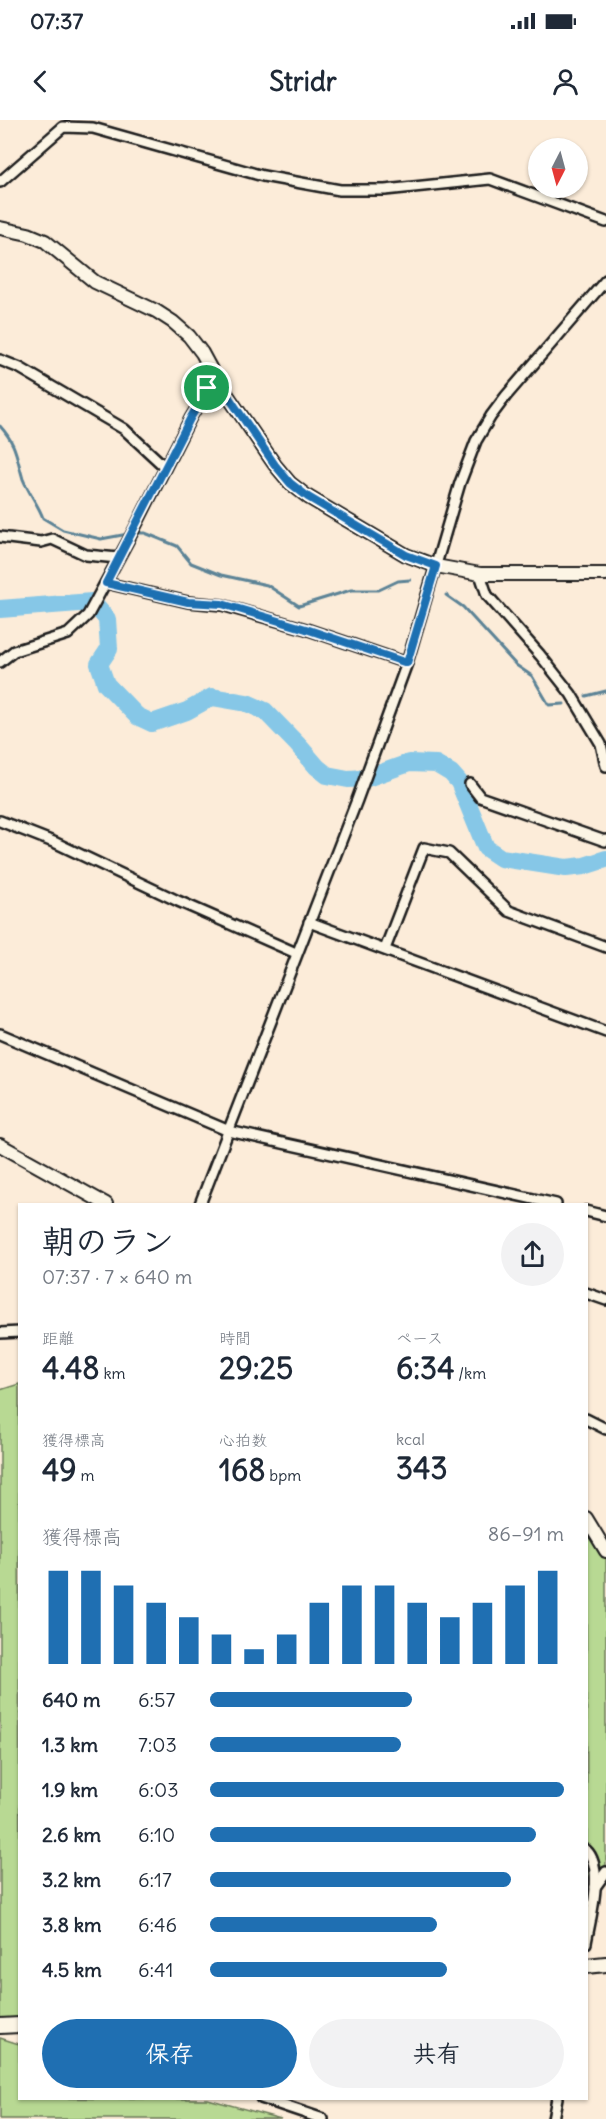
<!DOCTYPE html>
<html lang="ja">
<head>
<meta charset="utf-8">
<style>
	body { margin:0; font-family:Delius,"Klee One",sans-serif; background:#f2f2f3; color:#1f2937; height:100vh; display:flex; flex-direction:column; font-size:22px; white-space:nowrap }
	* { box-sizing:border-box; margin:0 }
	p { font-size:20px; color:#747a83 }
	.icon { flex:none; width:33px; height:33px; fill:none; stroke:currentColor; stroke-width:2; stroke-linecap:round; stroke-linejoin:round }
	.map { position:relative; flex:1; overflow:hidden }
	.side { position:absolute; left:18px; top:1083px; width:570px; height:897px; display:flex; flex-direction:column; background:#fff; border-radius:0px; box-shadow:0 2px 4px #0004 }
	.side>* { flex:none }
	.needle { width:39px; rotate:186deg }
	.fabs { position:absolute; left:528px; top:18px; display:grid; gap:12px }
	.fabs a { display:grid; place-items:center; width:60px; height:60px; border-radius:50%; background:#fff; box-shadow:0 2px 4px #0004; font-size:30px }
	.pin { position:absolute; display:grid; place-items:center; width:51px; height:51px; color:#fff; margin:-26px; border:3px solid #fff; border-radius:50%; box-shadow:0 2px 6px #0007 }
	.round { display:grid; place-items:center; flex:none; width:63px; height:63px; border-radius:32px; background:#f2f2f3 }
	.head { display:flex; align-items:center; justify-content:space-between; height:102px; padding:0 24px }
	h1 { font-size:33px; font-weight:700; line-height:45px }
	.stats { display:grid; grid-template-columns:repeat(3,1fr); gap:9px; height:102px; padding:6px 24px }
	.stats div { display:grid; align-content:center }
	.stats b { font-size:30px; font-weight:700 }
	.stats small { font-size:16px; font-weight:400 }
	.stats p { font-size:16px }
	.chart { height:168px; padding:12px 24px }
	.chart p { display:flex; justify-content:space-between }
	.chart svg { width:100%; height:108px; margin-top:6px; stroke:#1f6fb2; stroke-width:6 }
	.primary-button { display:flex; gap:12px; margin-top:auto; padding:12px 24px }
	.primary-button a { flex:1; height:69px; border-radius:36px; background:#1f6fb2; color:#fff; font-size:24px; font-weight:700; line-height:69px; text-align:center }
	.primary-button a+a { background:#f2f2f3; color:#1f2937 }
	ul { padding:0 24px; list-style:none; font-size:20px }
	li { display:grid; grid-template-columns:96px 72px 1fr; align-items:center; height:45px }
	li i { height:15px; border-radius:8px; background:#1f6fb2 }
	.status { display:flex; justify-content:space-between; align-items:center; height:42px; padding:0 30px; background:#fff; direction:ltr }
	.status svg { height:16px; fill:currentColor }
	header { display:flex; justify-content:space-between; align-items:center; height:78px; padding:0 24px; background:#fff; font-size:27px; font-weight:700 }
	.map>svg:first-child { display:block }
	.green { fill:#b8d993; stroke:#6a7a58; stroke-width:1.5 }
	.lines { fill:none; stroke-linecap:round; stroke-linejoin:round }
	.stream { stroke:#5c8396; stroke-width:3 }
	.river { stroke:#86c7e7; stroke-width:18 }
	.minor-casing { stroke:#1c1c1c; stroke-width:14 }
	.tertiary-casing { stroke:#1c1c1c; stroke-width:16 }
	.secondary-casing { stroke:#1c1c1c; stroke-width:18 }
	.minor { stroke:#fcf5e5; stroke-width:9 }
	.tertiary { stroke:#fcf5e5; stroke-width:12 }
	.secondary { stroke:#fcf5e5; stroke-width:14 }
	.route-casing { stroke:#fff; stroke-width:12 }
	.route { stroke:#1f6fb2; stroke-width:8 }
</style>
</head>
<body>
<div class="status"><b>07:37</b><svg viewBox="0 0 49 12"><path d="M0 12V9h3v3zM5 12V6h3v6zM10 12V3h3v9zM15 12V0h3v12zM26 1h20v11H26zM47 4h2v5h-2z"/></svg></div>
<header><svg class="icon" aria-label="back" viewBox="0 0 24 24"><path d="M15 5l-7 7 7 7"/></svg>Stridr<svg class="icon" aria-label="person" viewBox="0 0 24 24"><circle cx="12" cy="8" r="4"/><path d="M4 21q1-7 8-7t8 7"/></svg></header>
<div class="map">
<svg width="606" height="1999" viewBox="0 0 606 1999">
	<rect width="100%" height="100%" fill="#fcecd9"/>
	<filter id="ink" filterUnits="userSpaceOnUse"><feTurbulence type="fractalNoise" baseFrequency=".0167" numOctaves="2"/><feDisplacementMap in="SourceGraphic" scale="12" xChannelSelector="R" yChannelSelector="G"/><feConvolveMatrix kernelMatrix="1 2 1 2 8 2 1 2 1" color-interpolation-filters="sRGB"/></filter>
	<g filter="url(#ink)">
		<g class="green">
			<polygon points="19,1264 20,1899 0,1900 0,1270"/>
			<polygon points="586,1390 606,1419 606,1749 587,1758"/>
			<polygon points="0,1918 19,1924 20,1978 208,1979 281,1999 0,1999"/>
		</g>
		<g class="lines">
			<g class="stream">
				<path d="M0,306C17,325 16,336 23,359C28,372 38,384 43,398L63,410L101,419L128,414"/>
				<polyline points="134,413 145,413 177,426 191,443 221,455 267,465 299,486 351,470 379,470 398,461 410,460"/>
				<polyline points="446,475 463,487 516,545 532,556 549,585 564,584"/>
				<polyline points="586,576 606,571"/>
			</g>
			<polyline class="river" points="0,489 92,482 107,499 109,529 99,544 106,564 137,596 152,603 187,591 212,577 247,583 265,591 298,625 317,647 327,655 348,659 367,658 409,643 436,644 451,653 459,662 486,728 501,738 566,748 584,746 606,739"/>
			<defs>
				<g id="minor">
					<polyline points="0,62 63,7 93,8 263,56 340,70 385,70 490,59 606,102"/>
					<polyline points="0,240 20,248 124,309 165,347"/>
					<polyline points="0,417 41,422 52,419 86,435 118,438"/>
					<polyline points="480,454 487,475 540,535 571,574 601,624 606,646"/>
					<polyline points="106,463 188,482 222,485 306,509 407,543"/>
					<polyline points="0,542 14,531 68,514 88,495 136,406 191,297 215,257"/>
					<polyline points="470,664 480,677 605,721 606,720"/>
					<polyline points="0,701 56,723 178,781 296,833"/>
					<polyline points="309,802 606,912"/>
					<polyline points="385,829 424,728 449,733 509,791 606,827"/>
					<polyline points="0,914 229,1011 556,1084"/>
					<polyline points="200,1084 357,680 407,543 460,363 476,321 491,296 506,276 606,160"/>
					<polyline points="586,1091 606,1096"/>
					<polyline points="586,1173 606,1180"/>
					<polyline points="0,1213 20,1212"/>
					<polyline points="586,1299 606,1309"/>
					<path d="M586,1730C605,1747 590,1799 586,1823"/>
					<polyline points="595,1767 606,1752"/>
					<polyline points="261,1978 323,1999"/>
					<polyline points="553,1999 557,1978"/>
				</g>
				<g id="tertiary">
					<polyline points="0,108 28,114 45,121 95,162 156,191 173,202 189,216 202,233 215,257 275,345 290,363 308,377 406,435 436,446 480,454 606,454"/>
					<polyline points="0,1025 106,1084"/>
					<polyline points="586,1398 606,1431"/>
				</g>
				<g id="secondary">
					<polyline points="586,1846 606,1844"/>
					<polyline points="0,1906 20,1905"/>
				</g>
			</defs>
			<use href="#minor" class="minor-casing"/>
			<use href="#tertiary" class="tertiary-casing"/>
			<use href="#secondary" class="secondary-casing"/>
			<use href="#minor" class="minor"/>
			<use href="#tertiary" class="tertiary"/>
			<use href="#secondary" class="secondary"/>
		</g>
	</g>
	<g class="lines" filter="url(#ink)">
		<defs>
			<polygon id="route" points="215,257 275,345 290,363 308,377 406,435 436,446 407,543 306,509 222,484 188,482 106,463 191,297"/>
		</defs>
		<use href="#route" class="route-casing"/>
		<use href="#route" class="route"/>
	</g>
</svg>
<div class="fabs">
<a><svg class="needle" viewBox="-14 -14 28 28"><path d="M0-13l5 13h-10z" fill="#e53935"/><path d="M0 13l5-13h-10z" fill="#747a83"/></svg></a>
</div>
<div class="pin" style="left:207px;top:268px;background:#1e9e55"><svg class="icon" aria-label="arrive" viewBox="0 0 24 24"><path d="M6 21V4h12l-3 4 3 4H6"/></svg></div>
<section class="side">
<div class="head"><div><h1>朝のラン</h1><p>07:37 · 7 × 640 m</p></div><a class="round"><svg class="icon" aria-label="share" viewBox="0 0 24 24"><path d="M12 15V3M7 8l5-5 5 5M5 13v7h14v-7"/></svg></a></div>
<div class="stats">
<div><p>距離</p><b>4.48<small> km</small></b></div>
<div><p>時間</p><b>29:25</b></div>
<div><p>ペース</p><b>6:34<small> /km</small></b></div>
</div>
<div class="stats">
<div><p>獲得標高</p><b>49<small> m</small></b></div>
<div><p>心拍数</p><b>168<small> bpm</small></b></div>
<div><p>kcal</p><b>343</b></div>
</div>
<div class="chart"><p><span>獲得標高</span>86–91 m</p>
<svg viewBox="0 0 160 44" preserveAspectRatio="none"><path d="M5 44V6M15 44V6M25 44V12M35 44V19M45 44V25M55 44V32M65 44V38M75 44V32M85 44V19M95 44V12M105 44V12M115 44V19M125 44V25M135 44V19M145 44V12M155 44V6"/></svg>
</div>
<ul>
<li><b>640 m</b>6:57<i style="width:57%"></i></li>
<li><b>1.3 km</b>7:03<i style="width:54%"></i></li>
<li><b>1.9 km</b>6:03<i style="width:100%"></i></li>
<li><b>2.6 km</b>6:10<i style="width:92%"></i></li>
<li><b>3.2 km</b>6:17<i style="width:85%"></i></li>
<li><b>3.8 km</b>6:46<i style="width:64%"></i></li>
<li><b>4.5 km</b>6:41<i style="width:67%"></i></li>
</ul>
<div class="primary-button"><a>保存</a><a>共有</a></div>
</section>
</div>
</body>
</html>
